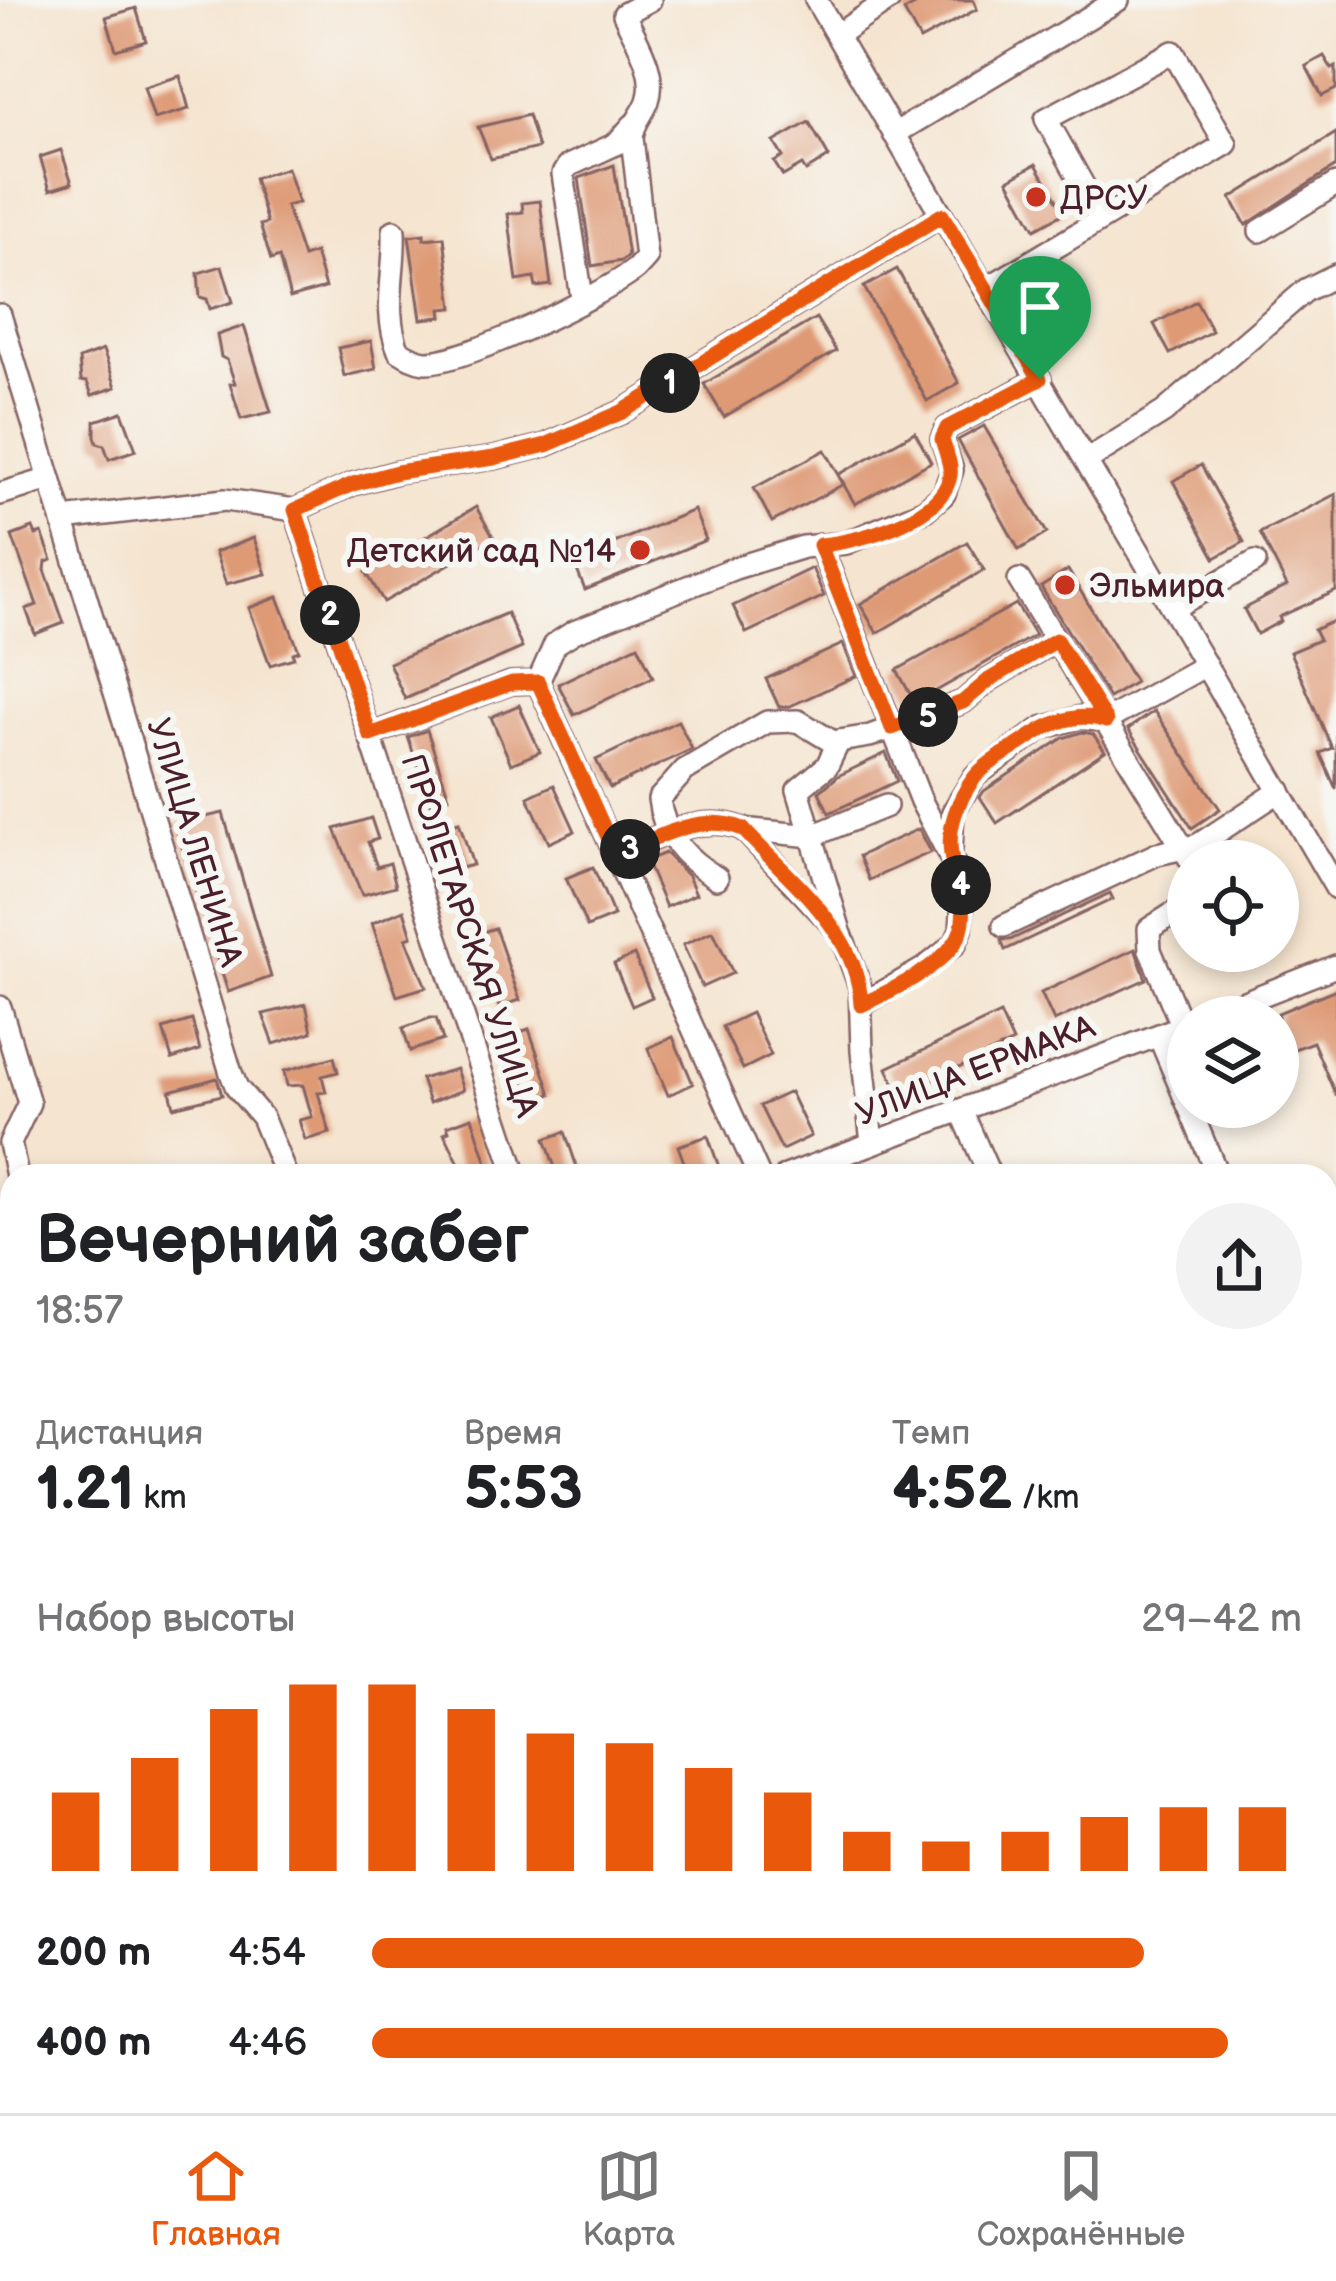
<!DOCTYPE html>
<html lang="ru">
<head>
<meta charset="utf-8">
<style>
	body { margin:0; font-family:"Balsamiq Sans",sans-serif; background:#f2f2f2; color:#202124; height:100vh; display:flex; flex-direction:column; font-size:45px; white-space:nowrap }
	* { box-sizing:border-box; margin:0 }
	p { font-size:39px; color:#757577 }
	.icon { flex:none; width:66px; height:66px; fill:none; stroke:currentColor; stroke-width:2; stroke-linecap:round; stroke-linejoin:round }
	.map { position:relative; flex:1; overflow:hidden }
	.side { position:absolute; left:0px; top:1164px; width:1338px; height:951px; display:flex; flex-direction:column; background:#fff; border-radius:36px 36px 0 0; box-shadow:0 6px 18px #0003 }
	.side>* { flex:none }
	.fabs { position:absolute; left:1167px; top:840px; display:grid; gap:24px }
	.fabs a { display:grid; place-items:center; width:132px; height:132px; border-radius:50%; background:#fff; box-shadow:0 6px 18px #0003; font-size:60px }
	.pin { position:absolute; display:grid; place-items:center; width:102px; height:102px; color:#fff; margin:-123px -51px; border-radius:50% 50% 50% 0; rotate:-45deg; box-shadow:0 0 12px #0007 }
	.pin .icon { rotate:45deg }
	.km { position:absolute; width:60px; height:60px; margin:-30px; border-radius:50%; background:#222; color:#fff; font-size:33px; line-height:60px; text-align:center }
	.round { display:grid; place-items:center; flex:none; width:126px; height:126px; border-radius:63px; background:#f2f2f2 }
	.overview { display:flex; align-items:center; justify-content:space-between; height:204px; padding:0 36px }
	h1 { font-size:66px; font-weight:700; line-height:90px }
	.stats { display:grid; grid-template-columns:repeat(3,1fr); gap:18px; height:204px; padding:12px 36px }
	.stats div { display:grid; align-content:center }
	.stats b { font-size:60px; font-weight:700 }
	.stats small { font-size:33px; font-weight:400 }
	.stats p { font-size:33px }
	.chart { height:336px; padding:24px 36px }
	.chart p { display:flex; justify-content:space-between }
	.chart svg { width:100%; height:216px; margin-top:12px; stroke:#ea580c; stroke-width:6 }
	ul { padding:0 36px; list-style:none; font-size:39px }
	li { display:grid; grid-template-columns:192px 144px 1fr; align-items:center; height:90px }
	li i { height:30px; border-radius:15px; background:#ea580c }
	.tab-bar { display:flex; justify-content:space-around; align-items:center; height:168px; border-top:3px solid #e0e0e0; background:#fff; font-size:33px; color:#757577 }
	.tab-bar a { display:grid; justify-items:center; gap:6px }
	.tab-bar .selected { color:#ea580c }
	.map>svg:first-child { display:block }
	.building { fill:#de9975 }
	.lines { fill:none; stroke-linecap:round; stroke-linejoin:round }
	.minor-casing { stroke:#866464; stroke-width:26 }
	.minor { stroke:#fff; stroke-width:21 }
	.route-casing { stroke:#fff; stroke-width:24 }
	.route { stroke:#ea580c; stroke-width:15 }
	.poi-dot { fill:#c8321e; stroke:#f6f6f2; stroke-width:4.5 }
	.labels { text-anchor:middle; stroke-width:12; stroke-linejoin:round; paint-order:stroke }
	.poi-label { font-size:33px; fill:#4a1f2b; stroke:#f6f6f2; text-anchor:start }
	.street-label { font-size:33px; fill:#4a1f2b; stroke:#f6f6f2 }
</style>
</head>
<body>
<div class="map">
<svg width="1336" height="2113" viewBox="0 0 1336 2113">
	<rect width="100%" height="100%" fill="#f6f6f2"/>
	<filter id="ink" filterUnits="userSpaceOnUse"><feTurbulence type="fractalNoise" baseFrequency=".00833" numOctaves="2"/><feDisplacementMap in="SourceGraphic" scale="24" xChannelSelector="R" yChannelSelector="G"/><feConvolveMatrix kernelMatrix="1 2 1 2 8 2 1 2 1" color-interpolation-filters="sRGB"/></filter>
	<filter id="wash" filterUnits="userSpaceOnUse"><feTurbulence type="fractalNoise" baseFrequency=".004" numOctaves="4" result="noise"/><feDisplacementMap in="SourceGraphic" scale="48" xChannelSelector="R" yChannelSelector="G"/><feGaussianBlur stdDeviation="2.7" result="paint"/><feColorMatrix in="noise" values="0 0 0 0 0 0 0 0 0 0 0 0 0 0 0 0 0 1.4 0 .05"/><feComposite in="paint" operator="in"/></filter>
	<g filter="url(#wash)">
		<rect width="100%" height="100%" fill="#f5e4cf"/>
		<g id="blocks">
			<g class="building">
				<polygon points="924,0 973,0 977,9 920,40 904,11"/>
				<polygon points="136,8 146,41 116,50 106,17"/>
				<polygon points="1324,56 1332,69 1336,67 1336,89 1322,96 1306,66"/>
				<polygon points="180,76 189,109 154,119 144,87"/>
				<polygon points="528,115 538,148 491,159 478,127"/>
				<polygon points="809,122 829,157 806,171 802,165 783,176 774,162 783,157 774,142"/>
				<polygon points="1336,133 1336,166 1246,225 1231,198"/>
				<polygon points="61,150 72,183 50,190 40,157"/>
				<polygon points="1036,164 1064,213 1035,229 1008,180"/>
				<polygon points="614,165 628,256 621,261 592,266 579,178"/>
				<polygon points="287,168 298,203 286,206 303,257 315,253 325,288 290,298 279,257 271,260 260,225 267,223 254,178"/>
				<polygon points="540,201 551,285 536,287 534,278 517,281 508,214 523,212 522,203"/>
				<polygon points="424,234 424,239 444,237 453,308 441,309 442,317 421,319 409,236"/>
				<polygon points="222,266 233,302 210,309 207,299 200,297 198,273"/>
				<polygon points="897,269 959,383 927,401 864,287"/>
				<polygon points="1196,301 1212,331 1170,354 1154,324"/>
				<polygon points="816,318 836,351 724,417 704,384"/>
				<polygon points="244,326 271,412 241,419 230,384 235,383 227,360 221,357 217,335"/>
				<polygon points="371,341 376,369 344,376 338,348"/>
				<polygon points="103,350 116,387 92,395 87,382 81,381 79,359"/>
				<polygon points="122,412 136,450 109,459 104,445 97,443 95,436 95,421"/>
				<polygon points="984,426 1047,533 1019,550 958,440"/>
				<polygon points="915,432 931,462 855,504 838,475"/>
				<polygon points="825,450 844,484 772,522 754,488"/>
				<polygon points="1201,465 1244,542 1215,558 1173,481"/>
				<polygon points="1336,494 1336,591 1279,617 1281,621 1257,634 1244,609 1287,586 1260,533"/>
				<polygon points="476,507 494,538 384,602 366,572"/>
				<polygon points="694,510 706,540 585,590 573,560"/>
				<polygon points="33,528 36,535 42,533 52,560 46,562 45,570 64,623 35,634 26,609 37,605 12,536"/>
				<polygon points="254,538 266,574 226,584 215,552"/>
				<polygon points="967,542 984,570 877,633 860,604"/>
				<polygon points="812,568 824,596 746,633 733,606"/>
				<polygon points="1068,570 1135,682 1109,698 1041,587"/>
				<polygon points="278,597 299,651 293,653 294,658 270,665 249,608"/>
				<polygon points="1016,604 1035,635 915,703 897,670"/>
				<polygon points="507,613 522,648 405,699 389,663"/>
				<polygon points="1336,620 1336,789 1320,753 1332,748 1290,652 1319,640 1314,630"/>
				<polygon points="843,644 856,676 790,706 779,707 766,679"/>
				<polygon points="638,645 653,677 574,715 558,684"/>
				<polygon points="519,705 540,752 511,764 491,717"/>
				<polygon points="1154,711 1220,809 1192,828 1128,729"/>
				<polygon points="678,721 692,749 610,788 596,760"/>
				<polygon points="427,730 449,797 430,803 408,737"/>
				<polygon points="1082,732 1093,734 1105,751 997,823 980,797 984,791 1063,738"/>
				<polygon points="886,753 897,781 829,813 819,792 838,776"/>
				<polygon points="554,785 575,831 549,843 528,797"/>
				<polygon points="223,813 271,977 228,992 175,824"/>
				<polygon points="371,818 378,839 368,842 377,867 390,863 396,886 362,895 335,829"/>
				<polygon points="459,822 473,865 453,870 440,828"/>
				<polygon points="919,829 931,852 869,880 859,856"/>
				<polygon points="665,853 688,876 696,894 666,907 646,861"/>
				<polygon points="593,867 614,916 587,927 566,878"/>
				<polygon points="1110,893 1113,899 1005,950 1001,940 1010,940"/>
				<polygon points="404,910 412,936 406,938 426,987 397,996 372,923"/>
				<polygon points="495,928 520,1000 499,1007 474,935"/>
				<polygon points="713,931 733,973 702,987 683,945"/>
				<polygon points="1135,949 1146,979 1054,1021 1041,993"/>
				<polygon points="634,955 652,997 632,1006 614,964"/>
				<polygon points="1336,989 1336,1096 1313,1042 1278,1055 1278,1013"/>
				<polygon points="306,1004 312,1032 274,1044 263,1014"/>
				<polygon points="751,1013 771,1055 743,1069 722,1027"/>
				<polygon points="1000,1014 1013,1042 900,1096 887,1068"/>
				<polygon points="430,1018 436,1018 443,1040 410,1051 403,1028"/>
				<polygon points="192,1020 200,1050 172,1059 163,1029"/>
				<polygon points="529,1029 551,1094 531,1101 508,1036"/>
				<polygon points="673,1037 693,1084 668,1095 648,1048"/>
				<polygon points="334,1057 338,1072 322,1076 326,1092 318,1093 330,1133 305,1140 299,1120 312,1117 303,1085 287,1086 284,1071"/>
				<polygon points="456,1069 463,1090 429,1103 421,1079"/>
				<polygon points="217,1078 222,1095 174,1107 170,1091"/>
				<polygon points="790,1092 811,1136 782,1150 760,1106"/>
				<polygon points="472,1117 491,1176 465,1176 444,1133 449,1131 447,1126"/>
				<polygon points="565,1132 580,1176 558,1176 545,1139"/>
				<polygon points="708,1136 719,1167 689,1176 678,1146"/>
			</g>
		</g>
	</g>
	<g filter="url(#ink)">
		<use href="#blocks" fill-opacity="0" stroke="#866464" stroke-width="3"/>
		<g class="lines">
			<defs>
				<g id="minor">
					<polyline points="816,0 1336,888"/>
					<polyline points="837,35 889,0"/>
					<polyline points="894,134 1118,0"/>
					<path d="M394,231C396,273 382,311 399,351C407,356 415,361 425,362C465,363 604,295 636,269L646,258L632,138C633,122 643,115 648,101C658,72 635,39 624,14L650,0"/>
					<polyline points="1260,231 1336,184"/>
					<path d="M987,288C1067,241 1146,192 1226,144L1173,52L1046,119L1102,219"/>
					<polyline points="582,298 563,174 568,166 616,144 633,125"/>
					<polyline points="0,315 231,1073 237,1088 262,1117 286,1176"/>
					<polyline points="1087,460 1164,412 1306,290 1336,275"/>
					<polyline points="0,494 50,479"/>
					<polyline points="295,510 516,1176"/>
					<polyline points="63,519 225,500 295,510 353,484 397,472 494,458 546,445 622,412 942,215"/>
					<polyline points="820,545 921,801 956,868 963,899 961,930 955,944 925,968 861,1005"/>
					<polyline points="1019,580 1191,861"/>
					<polyline points="1173,608 1255,562"/>
					<polyline points="538,682 759,1176"/>
					<polyline points="370,735 511,683 538,682 555,644 574,632 735,568 803,547 846,543 925,510 944,494 952,470 942,439 947,428 1040,379"/>
					<polyline points="839,741 827,766 798,790 839,928"/>
					<polyline points="743,829 812,836 886,806"/>
					<polyline points="951,850 953,812 975,776 1042,728 1081,717 1105,721 1206,665"/>
					<path d="M616,855C655,839 701,811 743,829L841,934L860,987L862,1051L872,1143"/>
					<path d="M717,878C687,860 663,836 659,799L685,770L767,722L798,721L833,742L870,736L963,702L989,680L1056,640"/>
					<polyline points="1004,926 1157,854 1198,845 1280,791"/>
					<polyline points="0,1007 29,1103 10,1143 17,1176"/>
					<polyline points="1206,1017 1336,966"/>
					<polyline points="1182,1026 1150,950 1149,929 1188,904"/>
					<polyline points="1159,1036 1188,1105"/>
					<polyline points="1189,1107 1218,1176"/>
					<polyline points="961,1110 990,1176"/>
					<polyline points="786,1176 1188,1024"/>
					<polyline points="1326,1413 1336,1435"/>
					<polyline points="0,1420 12,1417"/>
					<polyline points="1326,1500 1336,1496"/>
					<polyline points="0,1509 12,1553"/>
					<polyline points="1326,1895 1336,1917"/>
					<polyline points="74,2103 90,2113"/>
					<polyline points="317,2103 320,2113"/>
					<polyline points="579,2103 582,2113"/>
					<polyline points="834,2103 837,2113"/>
					<polyline points="1196,2103 1200,2113"/>
					<polyline points="153,2113 184,2103"/>
					<polyline points="790,2113 817,2103"/>
					<polyline points="1322,2113 1336,2107"/>
				</g>
			</defs>
			<use href="#minor" class="minor-casing"/>
			<use href="#minor" class="minor"/>
		</g>
	</g>
	<g class="lines" filter="url(#ink)">
		<defs>
			<path id="route" d="M942,215L1040,379L947,428L942,439C945,451 952,465 950,476C942,519 858,542 820,545L892,728L963,702L989,680L1056,640L1106,721C1079,711 1050,723 1027,739C1012,750 987,762 975,777C958,799 947,827 951,855C955,883 975,916 954,944C934,971 890,991 861,1005C858,930 790,881 743,829C701,811 655,839 616,855L538,682L512,683L370,735L295,510L353,484L397,472L494,458L546,445L622,412Z"/>
		</defs>
		<use href="#route" class="route-casing"/>
		<use href="#route" class="route"/>
	</g>
	<g class="poi-dot">
		<circle cx="1036" cy="197" r="12"/>
		<circle cx="640" cy="550" r="12"/>
		<circle cx="1065" cy="585" r="12"/>
	</g>
	<g class="labels">
		<g class="poi-label">
			<text x="1060" y="209">ДРСУ</text>
			<text x="616" y="562" text-anchor="end">Детский сад №14</text>
			<text x="1089" y="597">Эльмира</text>
		</g>
		<g class="street-label">
			<text transform="translate(196 842) rotate(73)" y="12">УЛИЦА ЛЕНИНА</text>
			<text transform="translate(471 935) rotate(72)" y="12">ПРОЛЕТАРСКАЯ УЛИЦА</text>
			<text transform="translate(975 1069) rotate(-21)" y="12">УЛИЦА ЕРМАКА</text>
		</g>
	</g>
</svg>
<div class="fabs">
<a><svg class="icon" aria-label="locate" viewBox="0 0 24 24"><circle cx="12" cy="12" r="6"/><path d="M12 2v4M12 18v4M2 12h4M18 12h4"/></svg></a>
<a><svg class="icon" aria-label="layers" viewBox="0 0 24 24"><path d="M12 4l9 5-9 5-9-5zM3 14l9 5 9-5"/></svg></a>
</div>
<div class="pin" style="left:1040px;top:379px;background:#1e9e55"><svg class="icon" aria-label="arrive" viewBox="0 0 24 24"><path d="M6 21V4h12l-3 4 3 4H6"/></svg></div>
<b class="km" style="left:670px;top:383px">1</b>
<b class="km" style="left:330px;top:615px">2</b>
<b class="km" style="left:630px;top:849px">3</b>
<b class="km" style="left:961px;top:885px">4</b>
<b class="km" style="left:928px;top:717px">5</b>
<section class="side">
<div class="overview"><div><h1>Вечерний забег</h1><p>18:57</p></div><a class="round"><svg class="icon" aria-label="share" viewBox="0 0 24 24"><path d="M12 15V3M7 8l5-5 5 5M5 13v7h14v-7"/></svg></a></div>
<div class="stats">
<div><p>Дистанция</p><b>1.21<small> km</small></b></div>
<div><p>Время</p><b>5:53</b></div>
<div><p>Темп</p><b>4:52<small> /km</small></b></div>
</div>
<div class="chart"><p><span>Набор высоты</span>29–42 m</p>
<svg viewBox="0 0 160 44" preserveAspectRatio="none"><path d="M5 44V28M15 44V21M25 44V11M35 44V6M45 44V6M55 44V11M65 44V16M75 44V18M85 44V23M95 44V28M105 44V36M115 44V38M125 44V36M135 44V33M145 44V31M155 44V31"/></svg>
</div>
<ul>
<li><b>200 m</b>4:54<i style="width:83%"></i></li>
<li><b>400 m</b>4:46<i style="width:92%"></i></li>
</ul>
</section>
</div>
<nav class="tab-bar">
<a class="selected"><svg class="icon" aria-label="home" viewBox="0 0 24 24"><path d="M3 11l9-7 9 7M6 9v11h12V9"/></svg>Главная</a>
<a><svg class="icon" aria-label="map" viewBox="0 0 24 24"><path d="M3 6l6-2 6 2 6-2v14l-6 2-6-2-6 2zM9 4v14M15 6v14"/></svg>Карта</a>
<a><svg class="icon" aria-label="saved" viewBox="0 0 24 24"><path d="M7 4h10v16l-5-4-5 4z"/></svg>Сохранённые</a>
</nav>
</body>
</html>
